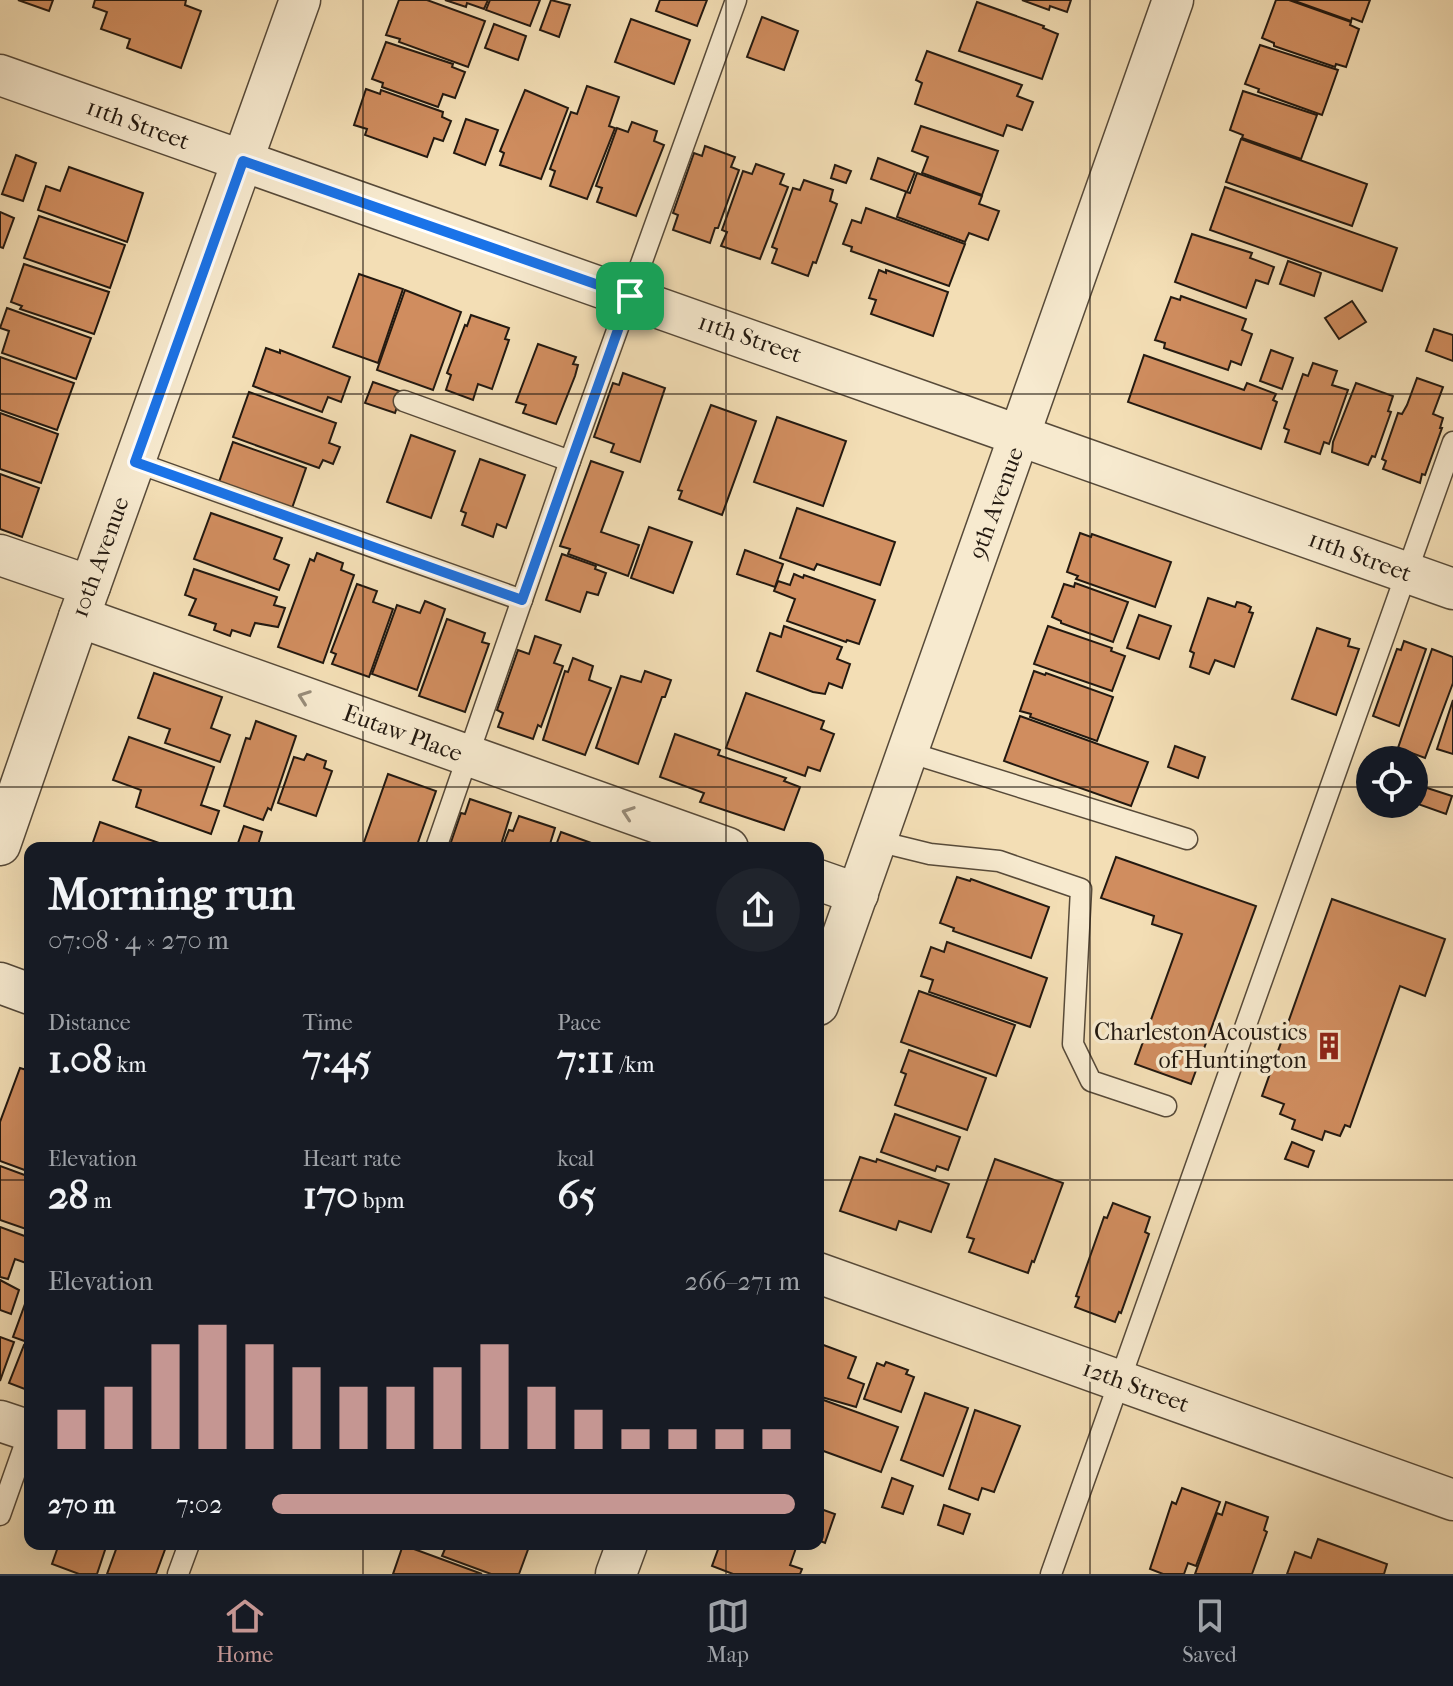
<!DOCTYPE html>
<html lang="en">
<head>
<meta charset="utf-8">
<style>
	body { margin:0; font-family:"IM FELL French Canon",serif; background:#20242c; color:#f1f3f6; height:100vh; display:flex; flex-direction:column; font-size:30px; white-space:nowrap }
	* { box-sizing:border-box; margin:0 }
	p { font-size:26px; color:#9ea1a6 }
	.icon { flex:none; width:44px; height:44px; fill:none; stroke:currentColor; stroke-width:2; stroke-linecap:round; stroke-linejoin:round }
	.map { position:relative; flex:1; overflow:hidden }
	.panel { position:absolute; left:24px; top:842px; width:800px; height:708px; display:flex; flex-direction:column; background:#171b24; border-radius:16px; box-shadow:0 8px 32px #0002 }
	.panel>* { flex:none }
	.buttons { position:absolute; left:1356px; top:746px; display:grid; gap:16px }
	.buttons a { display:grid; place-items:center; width:72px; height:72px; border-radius:50%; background:#171b24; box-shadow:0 8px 32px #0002; font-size:40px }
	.pin { position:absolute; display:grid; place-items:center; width:68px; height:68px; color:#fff; margin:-34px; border-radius:16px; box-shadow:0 4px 12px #0006 }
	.round { display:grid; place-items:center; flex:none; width:84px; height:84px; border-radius:42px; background:#20242c }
	.overview { display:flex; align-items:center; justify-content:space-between; height:136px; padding:0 24px }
	h1 { font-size:44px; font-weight:800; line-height:60px }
	.figures { display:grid; grid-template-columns:repeat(3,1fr); gap:12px; height:136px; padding:8px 24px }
	.figures div { display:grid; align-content:center }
	.figures b { font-size:40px; font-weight:800 }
	.figures small { font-size:22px; font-weight:400 }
	.figures p { font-size:22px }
	.chart { height:224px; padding:16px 24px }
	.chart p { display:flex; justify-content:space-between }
	.chart svg { width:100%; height:144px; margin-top:8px; stroke:#c59692; stroke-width:6 }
	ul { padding:0 24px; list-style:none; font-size:26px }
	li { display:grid; grid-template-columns:128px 96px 1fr; align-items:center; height:60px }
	li i { height:20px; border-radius:10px; background:#c59692 }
	.dock { display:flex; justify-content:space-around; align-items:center; height:112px; border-top:2px solid #363941; background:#171b24; font-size:22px; color:#9ea1a6 }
	.dock a { display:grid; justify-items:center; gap:4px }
	.dock .on { color:#c59692 }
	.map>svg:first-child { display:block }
	.building { fill:#d08d5f; stroke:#231910; stroke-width:2 }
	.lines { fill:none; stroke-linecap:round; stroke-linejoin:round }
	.service-casing { stroke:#574a39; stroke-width:23 }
	.minor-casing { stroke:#574a39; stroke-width:43 }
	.service { stroke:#f7eacf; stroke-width:20 }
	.minor { stroke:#f7eacf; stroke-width:40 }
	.oneway { stroke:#988c79 }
	.route-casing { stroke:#fff; stroke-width:16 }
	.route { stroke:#1a73e8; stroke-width:10 }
	.grid { fill:none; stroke:#231910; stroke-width:2; stroke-opacity:0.55 }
	.labels { text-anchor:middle; stroke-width:7; stroke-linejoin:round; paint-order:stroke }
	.street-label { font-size:24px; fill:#231910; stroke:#f7eacf }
	.poi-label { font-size:24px; fill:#231910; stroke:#f7eacf; text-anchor:end }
</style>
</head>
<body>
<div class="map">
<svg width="1453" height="1574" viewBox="0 0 1453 1574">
	<rect width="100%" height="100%" fill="#f3deb5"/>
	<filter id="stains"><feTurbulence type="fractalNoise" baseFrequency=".0025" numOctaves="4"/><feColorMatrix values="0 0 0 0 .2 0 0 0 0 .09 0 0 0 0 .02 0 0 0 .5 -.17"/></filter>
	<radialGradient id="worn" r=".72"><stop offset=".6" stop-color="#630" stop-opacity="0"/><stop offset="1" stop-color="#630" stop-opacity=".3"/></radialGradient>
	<g class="building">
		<polygon points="18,0 53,0 49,11"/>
		<polygon points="95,0 186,0 185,5 201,11 181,68 127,48 130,39 101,29 107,12 93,7"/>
		<polygon points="399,0 427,0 485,21 468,67 399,42 400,39 386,35"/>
		<polygon points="445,0 488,0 484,9 467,3 466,7"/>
		<polygon points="490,0 540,0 530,26 486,10"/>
		<polygon points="551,0 570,5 559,37 540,30"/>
		<polygon points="660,0 707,0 697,26 656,11"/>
		<polygon points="1022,0 1071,0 1067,12 1050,6 1049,10"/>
		<polygon points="1276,0 1289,0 1351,22 1350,25 1359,29 1346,67 1336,64 1335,67 1274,46 1274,43 1262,38"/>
		<polygon points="1292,0 1370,0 1362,22 1352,18 1351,21"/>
		<polygon points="977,2 1044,26 1043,28 1058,34 1042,79 959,51"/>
		<polygon points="762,17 798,31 784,70 747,57"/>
		<polygon points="631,19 690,40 674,84 615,62"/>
		<polygon points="494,24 526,36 518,60 485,48"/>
		<polygon points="386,42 453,64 452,67 465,72 455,98 443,94 438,107 382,87 383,83 372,79"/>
		<polygon points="1260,45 1338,70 1322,115 1258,92 1259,89 1245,84"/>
		<polygon points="927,51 1022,85 1017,96 1033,102 1022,130 1007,125 1003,136 915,104 922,83 916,80"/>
		<polygon points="587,86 619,97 609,126 615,128 587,199 550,186 555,171 550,169 571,112 577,114"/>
		<polygon points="366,89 380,94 381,90 443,112 442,117 451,121 443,141 434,138 427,157 365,135 367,129 354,125"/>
		<polygon points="525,90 568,108 541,179 500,165 504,153 500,151"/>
		<polygon points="1243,91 1317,115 1301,159 1242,138 1243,135 1230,130"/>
		<polygon points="466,119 498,130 485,165 454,153"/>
		<polygon points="632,122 657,131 654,141 664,145 636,216 597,202 602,188 596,186 617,128 628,132"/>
		<polygon points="921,126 998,151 982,195 922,173 928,157 912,151"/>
		<polygon points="1241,139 1367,184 1352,226 1226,182"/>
		<polygon points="705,146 735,157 731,167 739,170 718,228 715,228 710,243 673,230 678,215 673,213 694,153 702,156"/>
		<polygon points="16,155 36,163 23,201 2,194"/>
		<polygon points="878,158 915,172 907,192 871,179"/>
		<polygon points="756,164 784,174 780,184 788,187 760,259 721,246 727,232 722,230 743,171 752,174"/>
		<polygon points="835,165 851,171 846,183 831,178"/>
		<polygon points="69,167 143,193 127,242 38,210 46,186 60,191"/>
		<polygon points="917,173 982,196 979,204 999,211 988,240 969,233 965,242 897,217 906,192 910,193"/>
		<polygon points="804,180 833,190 830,201 837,204 816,263 813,262 808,276 772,263 777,249 772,247 793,188 800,190"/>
		<polygon points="1225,187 1397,248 1382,291 1210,230"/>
		<polygon points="866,208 965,244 949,286 851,251 852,247 843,244 852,220 861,223"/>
		<polygon points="0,212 14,218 3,248 0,247"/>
		<polygon points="39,216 125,245 110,288 24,258"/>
		<polygon points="1192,234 1252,253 1250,258 1274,267 1268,284 1256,280 1246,308 1175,282"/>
		<polygon points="1288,261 1321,273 1314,296 1280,284"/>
		<polygon points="24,264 109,292 94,334 20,309 22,306 11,302"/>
		<polygon points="879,270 886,273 886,270 948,292 933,336 871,314 876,300 869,298"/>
		<polygon points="359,274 403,289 378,363 333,347"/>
		<polygon points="405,290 461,312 433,390 377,370"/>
		<polygon points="1181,296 1246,319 1242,330 1252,334 1241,365 1231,361 1228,370 1164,348 1165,343 1155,340 1171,297 1180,300"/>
		<polygon points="1352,301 1366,322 1339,339 1325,318"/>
		<polygon points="7,308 91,338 76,379 2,353 9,331 0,328"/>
		<polygon points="471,315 509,328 505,339 509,340 492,389 478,384 473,400 446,390 451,375 447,373 465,325 467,326"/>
		<polygon points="1434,329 1453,335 1453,361 1426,351"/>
		<polygon points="538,344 576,357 573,364 578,365 575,376 556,424 523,413 526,405 516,402"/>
		<polygon points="266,348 280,353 280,350 350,377 341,402 328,397 322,412 253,386"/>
		<polygon points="1271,350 1293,358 1282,389 1260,381"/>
		<polygon points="1144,355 1244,390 1247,383 1276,394 1273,400 1277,402 1261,449 1128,402"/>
		<polygon points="0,357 74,383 57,430 0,410"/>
		<polygon points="1313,363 1337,371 1332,385 1348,390 1329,444 1324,442 1320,454 1285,442 1289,430 1284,428 1303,374 1308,376"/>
		<polygon points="623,373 665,388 640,462 611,452 614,444 594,437 613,383 619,385"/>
		<polygon points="1417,378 1443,387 1433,414 1443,418 1440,428 1442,428 1425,475 1422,474 1420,483 1383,469 1386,461 1382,459 1398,413 1402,414 1407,405"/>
		<polygon points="373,382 402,392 395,413 365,403"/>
		<polygon points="1356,383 1393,396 1388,411 1391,412 1375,457 1372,456 1368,465 1332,452 1333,442"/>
		<polygon points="249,392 336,423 329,443 340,447 333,464 323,460 319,468 233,437"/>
		<polygon points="711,405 756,421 722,515 679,499 682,491 678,490"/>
		<polygon points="0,413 58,434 41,483 0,469"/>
		<polygon points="777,417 846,441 823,506 754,482"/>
		<polygon points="411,435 455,451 431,518 387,502"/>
		<polygon points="233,442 306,468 291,511 218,485"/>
		<polygon points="480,459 525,475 506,528 497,524 493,537 462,525 466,513 461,511"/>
		<polygon points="591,461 623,472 601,532 639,545 628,576 568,554 570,549 560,546"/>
		<polygon points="0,474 39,488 22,537 0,529"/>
		<polygon points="797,508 895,542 880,585 817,564 814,570 780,558"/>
		<polygon points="211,513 282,538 274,559 289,565 279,590 194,559"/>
		<polygon points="649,527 692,542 673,593 631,578"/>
		<polygon points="1080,533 1091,537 1092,534 1171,562 1155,607 1076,579 1078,576 1067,572"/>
		<polygon points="745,550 783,564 775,587 737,574"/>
		<polygon points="317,553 343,563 341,570 354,575 323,663 278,647 310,559 314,561"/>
		<polygon points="562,554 596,566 595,569 606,573 598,595 587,592 580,612 546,600"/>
		<polygon points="194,569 277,597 274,605 285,608 278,627 255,623 250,636 232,630 230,636 214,630 216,624 189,615 196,599 185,595"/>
		<polygon points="794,574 803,578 804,575 875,600 859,644 847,640 846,642 787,621 795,599 774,591 778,581 790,585"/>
		<polygon points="1075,583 1128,602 1113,642 1061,623 1061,621 1052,617 1064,584 1074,587"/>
		<polygon points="357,584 377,591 373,602 393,609 369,677 332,664 336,654 331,652"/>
		<polygon points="1208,598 1235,607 1237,602 1245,604 1251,607 1249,612 1253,613 1234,667 1215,660 1209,674 1190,667 1194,653 1190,651"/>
		<polygon points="425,601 445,609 417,690 372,674 397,605 420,613"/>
		<polygon points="1139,615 1171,626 1159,659 1127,648"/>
		<polygon points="447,619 485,633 482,642 489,644 465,712 419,696"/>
		<polygon points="784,626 842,647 837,659 850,664 842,688 829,683 825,694 813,692 757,671 770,633 781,637"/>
		<polygon points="1048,626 1112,648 1111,651 1125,656 1112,691 1034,664"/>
		<polygon points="1317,628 1350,639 1348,646 1359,649 1336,715 1292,699"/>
		<polygon points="535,636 561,645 554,663 563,666 541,727 538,725 533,739 498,727 503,713 497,710 518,650 529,654"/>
		<polygon points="1404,641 1426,649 1399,726 1373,716 1397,649 1401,650"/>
		<polygon points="1432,649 1453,657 1453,683 1425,758 1398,748"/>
		<polygon points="573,658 593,666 589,680 611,688 585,755 543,740 565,671 568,672"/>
		<polygon points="645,671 671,680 665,697 662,697 638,764 596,748 621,676 641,682"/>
		<polygon points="1034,671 1045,675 1046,673 1113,697 1097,741 1030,717 1031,714 1020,711"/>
		<polygon points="154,673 222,697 211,728 230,735 220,762 165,743 170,729 138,718"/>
		<polygon points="746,693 824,721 821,729 834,734 820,771 808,767 805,776 726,748"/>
		<polygon points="1453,700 1453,754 1437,749"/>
		<polygon points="1020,716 1148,762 1131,806 1004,761"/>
		<polygon points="256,721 296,736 271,810 268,808 263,820 224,806 246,738 250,739"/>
		<polygon points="675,734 720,750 718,755 786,778 784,781 800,787 784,830 700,802 704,793 660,777"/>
		<polygon points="129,737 214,767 201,805 219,811 211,834 136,807 141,790 113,780"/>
		<polygon points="1175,746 1205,757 1198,778 1168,767"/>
		<polygon points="307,754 326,761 324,768 332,771 316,816 278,803 294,757 304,760"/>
		<polygon points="388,774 436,791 416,848 362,848"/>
		<polygon points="1421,786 1452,796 1446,814 1415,803"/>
		<polygon points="470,799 511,813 500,848 449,848 461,813 465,814"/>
		<polygon points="519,816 555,828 550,844 551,848 502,848 509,830 513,831"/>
		<polygon points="100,822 173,848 91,848"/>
		<polygon points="244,826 262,832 257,848 238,843"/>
		<polygon points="561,832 605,848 555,848"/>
		<polygon points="1116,857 1256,906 1191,1084 1135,1064 1182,934 1152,924 1154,916 1101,898"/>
		<polygon points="957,877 970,881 971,879 1049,907 1031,958 953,931 954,928 940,923"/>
		<polygon points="1332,899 1445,939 1425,996 1400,986 1350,1127 1345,1125 1340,1136 1325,1131 1322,1140 1292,1129 1295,1120 1280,1114 1284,1104 1262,1096"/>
		<polygon points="947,942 1047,978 1030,1027 929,992 933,980 921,976 931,947 944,952"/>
		<polygon points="919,991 1015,1025 996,1076 901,1042"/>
		<polygon points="909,1050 986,1078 967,1130 895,1105 906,1074 901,1072"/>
		<polygon points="20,1068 30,1071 30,1172 0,1161 0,1122"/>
		<polygon points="895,1114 960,1137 948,1170 937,1166 935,1171 881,1152"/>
		<polygon points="1292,1142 1314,1151 1308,1167 1285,1159"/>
		<polygon points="860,1157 876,1162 877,1159 949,1184 931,1232 899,1221 896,1230 840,1211"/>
		<polygon points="995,1159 1063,1183 1034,1262 1032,1261 1028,1273 969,1252 974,1239 967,1237"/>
		<polygon points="0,1166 30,1177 30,1217 26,1229 0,1220"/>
		<polygon points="1113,1203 1150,1217 1145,1232 1149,1234 1121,1313 1119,1312 1115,1322 1075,1307 1079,1297 1076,1296 1104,1217 1107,1218"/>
		<polygon points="0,1227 30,1238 29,1264 15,1259 8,1279 0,1277"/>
		<polygon points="0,1280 19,1290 11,1314 0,1310"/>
		<polygon points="25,1304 30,1306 30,1343 13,1337"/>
		<polygon points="0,1337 14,1342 0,1381"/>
		<polygon points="818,1343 856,1357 848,1378 864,1384 856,1407 818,1396"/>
		<polygon points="24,1345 30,1347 30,1391 9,1383"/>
		<polygon points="886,1362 908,1370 906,1374 914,1377 901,1412 864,1399 877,1363 884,1366"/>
		<polygon points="925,1393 968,1408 943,1476 901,1460"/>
		<polygon points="818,1398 898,1427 881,1472 818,1449"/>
		<polygon points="975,1410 1020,1426 994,1492 982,1488 978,1500 949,1489"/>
		<polygon points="892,1478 913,1486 903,1514 882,1507"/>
		<polygon points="1182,1488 1220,1502 1196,1566 1188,1563 1184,1574 1163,1574 1150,1569 1172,1502 1176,1504"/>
		<polygon points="1226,1502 1268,1517 1264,1530 1267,1532 1252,1574 1195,1574 1217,1513 1222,1515"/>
		<polygon points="944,1505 970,1514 963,1534 938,1525"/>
		<polygon points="818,1508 835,1514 825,1543 818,1540"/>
		<polygon points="1318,1539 1387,1564 1384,1574 1287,1574 1295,1552 1311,1558"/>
		<polygon points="59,1544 107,1544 97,1574 79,1574 52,1564"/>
		<polygon points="118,1544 167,1544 156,1574 107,1574"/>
		<polygon points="447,1544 530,1544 519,1574 491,1574 442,1556"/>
		<polygon points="720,1544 784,1544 796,1548 790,1565 802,1569 800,1574 733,1574 712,1566"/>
		<polygon points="403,1545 482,1574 393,1574"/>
	</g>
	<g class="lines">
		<defs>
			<g id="service">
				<polyline points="404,401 570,461"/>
				<polyline points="135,462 522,600"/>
				<polyline points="908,752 1187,839"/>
				<polyline points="877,841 930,854 999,861 1081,889 1073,1044 1091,1081 1166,1106"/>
				<polyline points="436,848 570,461 736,0"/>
				<polyline points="0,1515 30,1430"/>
				<polyline points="178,1574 189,1544"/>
				<polyline points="1051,1574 1453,442"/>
			</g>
			<g id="minor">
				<polyline points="0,75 1453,589"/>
				<polyline points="0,555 90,586"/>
				<polyline points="79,617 728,848"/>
				<polyline points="0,845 79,617 300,0"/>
				<polyline points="818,880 858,894"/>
				<polyline points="0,983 30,994"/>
				<polyline points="818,1005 1173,0"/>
				<polyline points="818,1273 1453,1500"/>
				<polyline points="0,1421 30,1431"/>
				<polyline points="616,1574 627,1544"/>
			</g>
		</defs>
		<use href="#service" class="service-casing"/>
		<use href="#minor" class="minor-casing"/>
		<use href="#service" class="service"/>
		<use href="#minor" class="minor"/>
	</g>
	<defs><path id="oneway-chevron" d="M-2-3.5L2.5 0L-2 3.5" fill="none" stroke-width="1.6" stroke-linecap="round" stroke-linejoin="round" transform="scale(2)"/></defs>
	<g class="oneway">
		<use href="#oneway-chevron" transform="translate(304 697) rotate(-160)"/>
		<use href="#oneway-chevron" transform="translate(628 813) rotate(-161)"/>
	</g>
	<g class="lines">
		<defs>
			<polygon id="route" points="243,161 630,296 522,600 135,462"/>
		</defs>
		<use href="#route" class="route-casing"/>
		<use href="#route" class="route"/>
	</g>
	<path class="grid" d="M363,0V848M726,0V848M1090,0V1574M0,394H1453M0,787H1370M1414,787H1453M0,1180H30M818,1180H1453M363,1544V1574M726,1544V1574"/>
	<defs>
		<symbol id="building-bare" viewBox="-9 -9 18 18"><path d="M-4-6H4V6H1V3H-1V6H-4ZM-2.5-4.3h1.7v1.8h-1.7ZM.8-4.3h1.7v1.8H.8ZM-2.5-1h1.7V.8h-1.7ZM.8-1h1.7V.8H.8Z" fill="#8f2418" stroke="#f7eacf" stroke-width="2.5" paint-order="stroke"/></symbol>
	</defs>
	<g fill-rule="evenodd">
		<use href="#building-bare" x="1309" y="1026" width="40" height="40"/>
	</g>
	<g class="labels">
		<g class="street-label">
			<text transform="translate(138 124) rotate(20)" y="8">11th Street</text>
			<text transform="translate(750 338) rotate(19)" y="8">11th Street</text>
			<text transform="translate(996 503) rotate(-70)" y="8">9th Avenue</text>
			<text transform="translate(1360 556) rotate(20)" y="8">11th Street</text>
			<text transform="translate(100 557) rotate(-70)" y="8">10th Avenue</text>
			<text transform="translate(403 733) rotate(20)" y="8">Eutaw Place</text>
			<text transform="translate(1136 1386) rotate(20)" y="8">12th Street</text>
		</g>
		<g class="poi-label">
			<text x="1307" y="1040">Charleston Acoustics<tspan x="1307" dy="28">of Huntington</tspan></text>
		</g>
	</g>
	<rect width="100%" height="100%" filter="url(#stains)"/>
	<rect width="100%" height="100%" fill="url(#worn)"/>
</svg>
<div class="buttons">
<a><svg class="icon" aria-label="locate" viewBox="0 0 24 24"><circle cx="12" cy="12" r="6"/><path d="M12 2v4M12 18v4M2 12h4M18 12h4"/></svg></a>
</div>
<div class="pin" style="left:630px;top:296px;background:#1e9e55"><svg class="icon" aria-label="arrive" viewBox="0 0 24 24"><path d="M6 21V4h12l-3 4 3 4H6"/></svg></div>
<section class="panel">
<div class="overview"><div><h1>Morning run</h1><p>07:08 · 4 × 270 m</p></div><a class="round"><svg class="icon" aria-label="share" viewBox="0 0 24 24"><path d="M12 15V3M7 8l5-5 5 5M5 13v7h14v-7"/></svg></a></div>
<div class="figures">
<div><p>Distance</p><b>1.08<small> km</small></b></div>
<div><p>Time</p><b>7:45</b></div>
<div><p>Pace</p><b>7:11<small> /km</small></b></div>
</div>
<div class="figures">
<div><p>Elevation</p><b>28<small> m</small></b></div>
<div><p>Heart rate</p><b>170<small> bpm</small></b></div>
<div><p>kcal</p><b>65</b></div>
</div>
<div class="chart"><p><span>Elevation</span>266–271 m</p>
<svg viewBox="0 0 160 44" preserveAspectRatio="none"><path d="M5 44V32M15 44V25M25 44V12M35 44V6M45 44V12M55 44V19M65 44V25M75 44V25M85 44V19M95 44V12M105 44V25M115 44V32M125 44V38M135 44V38M145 44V38M155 44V38"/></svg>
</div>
<ul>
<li><b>270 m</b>7:02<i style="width:99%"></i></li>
</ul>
</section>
</div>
<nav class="dock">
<a class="on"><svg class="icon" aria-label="home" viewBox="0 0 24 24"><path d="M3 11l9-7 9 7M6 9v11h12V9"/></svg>Home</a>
<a><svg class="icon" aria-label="map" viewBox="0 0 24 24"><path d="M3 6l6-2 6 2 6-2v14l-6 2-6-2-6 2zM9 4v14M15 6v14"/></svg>Map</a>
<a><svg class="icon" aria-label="saved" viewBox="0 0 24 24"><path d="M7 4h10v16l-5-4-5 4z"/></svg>Saved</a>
</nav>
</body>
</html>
